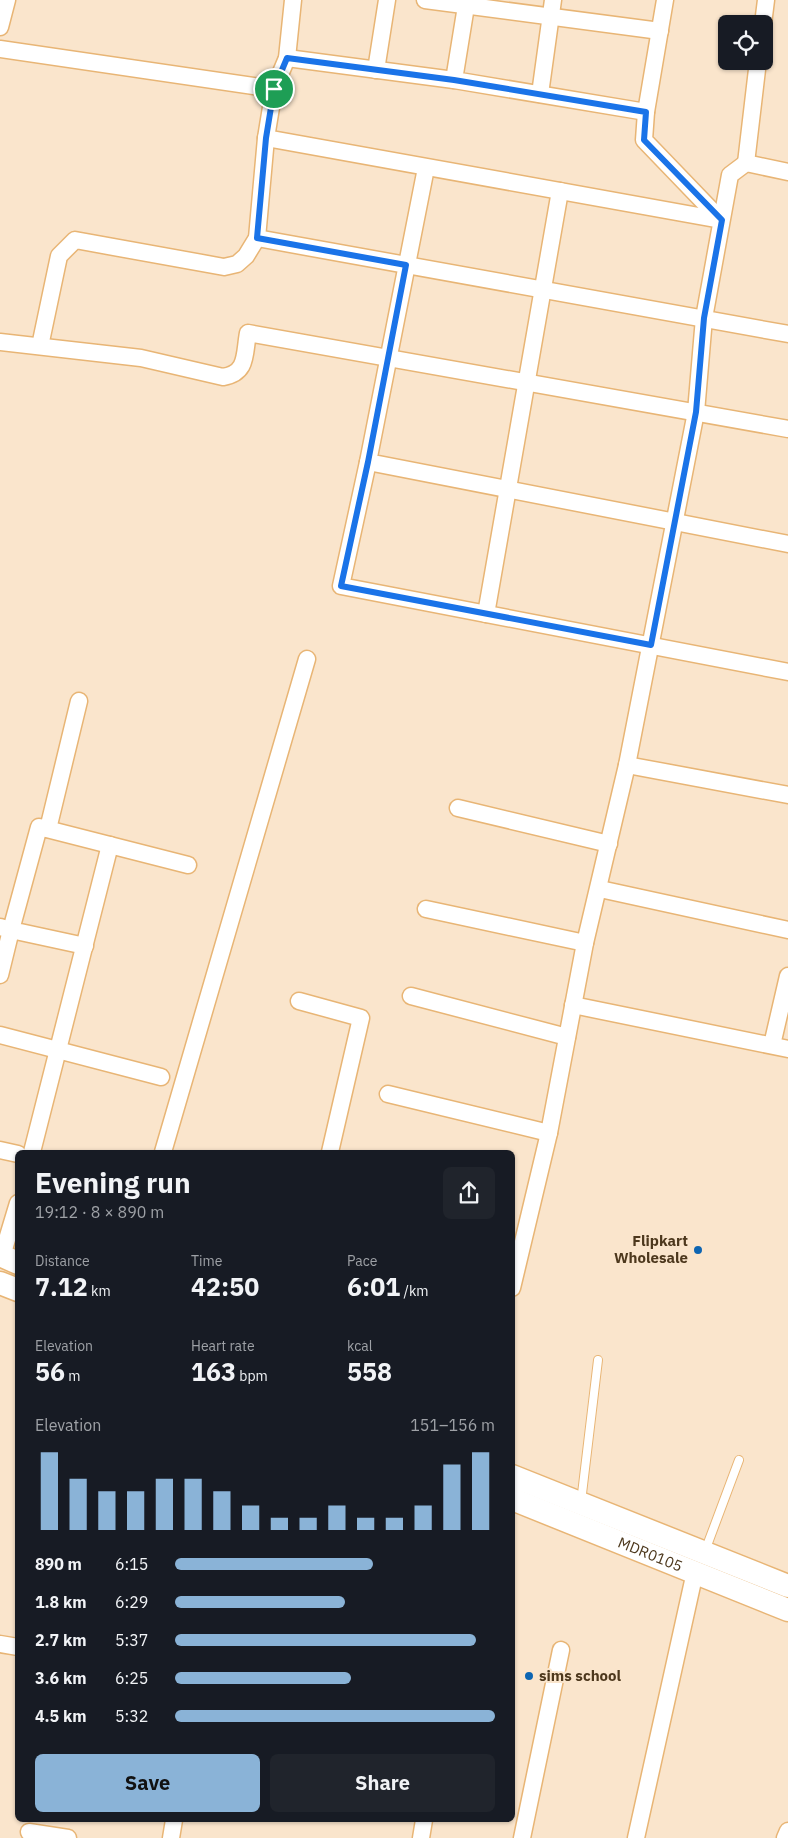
<!DOCTYPE html>
<html lang="en">
<head>
<meta charset="utf-8">
<style>
	body { margin:0; font-family:"IBM Plex Sans",sans-serif; background:#20242c; color:#f1f3f6; height:100vh; display:flex; flex-direction:column; font-size:19px; white-space:nowrap }
	* { box-sizing:border-box; margin:0 }
	p { font-size:16px; color:#9ea1a6 }
	.icon { flex:none; width:28px; height:28px; fill:none; stroke:currentColor; stroke-width:2; stroke-linecap:round; stroke-linejoin:round }
	.map { position:relative; flex:1; overflow:hidden }
	.drawer { position:absolute; left:15px; top:1150px; width:500px; height:672px; display:flex; flex-direction:column; background:#171b24; border-radius:8px; box-shadow:0 1px 4px #0004 }
	.drawer>* { flex:none }
	.fabs { position:absolute; left:718px; top:15px; display:grid; gap:10px }
	.fabs a { display:grid; place-items:center; width:55px; height:55px; border-radius:8px; background:#171b24; box-shadow:0 1px 4px #0004; font-size:25px }
	.pin { position:absolute; display:grid; place-items:center; width:42px; height:42px; color:#fff; margin:-21px; border:2px solid #fff; border-radius:50%; box-shadow:0 1px 5px #0007 }
	.round { display:grid; place-items:center; flex:none; width:52px; height:52px; border-radius:8px; background:#20242c }
	.overview { display:flex; align-items:center; justify-content:space-between; height:85px; padding:0 20px }
	h1 { font-size:28px; font-weight:700; line-height:38px }
	.stats { display:grid; grid-template-columns:repeat(3,1fr); gap:8px; height:85px; padding:5px 20px }
	.stats div { display:grid; align-content:center }
	.stats b { font-size:25px; font-weight:700 }
	.stats small { font-size:14px; font-weight:400 }
	.stats p { font-size:14px }
	.chart { height:140px; padding:10px 20px }
	.chart p { display:flex; justify-content:space-between }
	.chart svg { width:100%; height:90px; margin-top:5px; stroke:#8ab3d7; stroke-width:6 }
	.primary-button { display:flex; gap:10px; margin-top:auto; padding:10px 20px }
	.primary-button a { flex:1; height:58px; border-radius:8px; background:#8ab3d7; color:#111; font-size:20px; font-weight:700; line-height:58px; text-align:center }
	.primary-button a+a { background:#20242c; color:#f1f3f6 }
	ul { padding:0 20px; list-style:none; font-size:16px }
	li { display:grid; grid-template-columns:80px 60px 1fr; align-items:center; height:38px }
	li i { height:12px; border-radius:6px; background:#8ab3d7 }
	.map>svg:first-child { display:block }
	.lines { fill:none; stroke-linecap:round; stroke-linejoin:round }
	.service-casing { stroke:#e8b575; stroke-width:10 }
	.minor-casing { stroke:#e8b575; stroke-width:19 }
	.secondary-casing { stroke:#e8b575; stroke-width:25 }
	.service { stroke:#fff; stroke-width:8 }
	.minor { stroke:#fff; stroke-width:16 }
	.secondary { stroke:#fff; stroke-width:22 }
	.route-casing { stroke:#fff; stroke-width:10 }
	.route { stroke:#1a73e8; stroke-width:6 }
	.poi-dot { fill:#0d65b2; stroke:#fae5cc; stroke-width:2 }
	.labels { text-anchor:middle; stroke-width:4; stroke-linejoin:round; paint-order:stroke }
	.poi-label { font-size:15px; font-weight:bold; fill:#4d381d; stroke:#fae5cc; text-anchor:end }
	.street-label { font-size:15px; fill:#4d381d; stroke:#fae5cc }
</style>
</head>
<body>
<div class="map">
<svg width="788" height="1838" viewBox="0 0 788 1838">
	<rect width="100%" height="100%" fill="#fae5cc"/>
	<g class="lines">
		<defs>
			<g id="service">
				<polyline points="581,1502 598,1360"/>
				<polyline points="705,1551 739,1460"/>
			</g>
			<g id="minor">
				<polyline points="425,0 660,31"/>
				<polyline points="467,0 454,80 646,112"/>
				<polyline points="665,0 646,112 644,140 721,220"/>
				<polyline points="763,24 766,0"/>
				<polyline points="0,27 7,0"/>
				<polyline points="0,49 274,89"/>
				<polyline points="287,58 454,80"/>
				<polyline points="376,70 387,0"/>
				<polyline points="540,94 553,0"/>
				<polyline points="266,138 721,220"/>
				<polyline points="746,163 758,61"/>
				<polyline points="426,168 368,462 788,544"/>
				<polyline points="257,238 788,334"/>
				<path d="M0,342L141,358L223,377C248,373 244,354 248,333L788,429"/>
				<polyline points="40,346 59,256 75,240 224,267 237,264 246,256 257,238 266,138 274,89 287,58 293,0"/>
				<polyline points="368,462 341,586 788,672"/>
				<polyline points="486,614 560,191"/>
				<polyline points="627,765 788,795"/>
				<polyline points="458,808 609,844"/>
				<polyline points="48,829 79,701"/>
				<polyline points="600,889 788,930"/>
				<polyline points="426,909 585,943"/>
				<polyline points="0,927 11,930 0,975"/>
				<polyline points="85,946 11,930 39,827 188,865"/>
				<polyline points="411,996 567,1037"/>
				<polyline points="299,1001 361,1018 330,1152"/>
				<polyline points="573,1005 788,1049"/>
				<polyline points="0,1035 161,1077"/>
				<polyline points="772,1045 788,976"/>
				<polyline points="388,1094 549,1133"/>
				<polyline points="0,1150 18,1154"/>
				<polyline points="32,1152 110,845"/>
				<polyline points="163,1152 307,659"/>
				<polyline points="2,1256 18,1203"/>
				<polyline points="512,1288 549,1133 585,943 627,765 696,412 704,318 730,175 746,163 788,172"/>
				<polyline points="0,1644 18,1647"/>
				<polyline points="29,1832 68,1838"/>
				<polyline points="171,1838 174,1820"/>
				<polyline points="421,1838 424,1820"/>
				<polyline points="522,1838 561,1650"/>
				<polyline points="636,1838 695,1572"/>
				<polyline points="785,1838 788,1831"/>
			</g>
			<g id="secondary">
				<polyline points="0,1255 18,1263"/>
				<polyline points="0,1283 18,1290"/>
				<polyline points="512,1476 788,1586"/>
				<path id="s1" d="M512,1499L788,1610"/>
			</g>
		</defs>
		<use href="#service" class="service-casing"/>
		<use href="#minor" class="minor-casing"/>
		<use href="#secondary" class="secondary-casing"/>
		<use href="#service" class="service"/>
		<use href="#minor" class="minor"/>
		<use href="#secondary" class="secondary"/>
	</g>
	<g class="lines">
		<defs>
			<polygon id="route" points="287,58 454,80 646,112 644,140 722,220 704,318 696,412 651,645 341,586 368,462 406,265 257,238 266,138 274,89"/>
		</defs>
		<use href="#route" class="route-casing"/>
		<use href="#route" class="route"/>
	</g>
	<g class="poi-dot">
		<circle cx="698" cy="1250" r="5"/>
		<circle cx="529" cy="1676" r="5"/>
	</g>
	<g class="labels">
		<g class="poi-label">
			<text x="688" y="1246">Flipkart<tspan x="688" dy="17">Wholesale</tspan></text>
			<text x="539" y="1681" text-anchor="start">sims school</text>
		</g>
		<g class="street-label">
			<text dy="5" stroke="none"><textPath href="#s1" startOffset="149">MDR0105</textPath></text>
		</g>
	</g>
</svg>
<div class="fabs">
<a><svg class="icon" aria-label="locate" viewBox="0 0 24 24"><circle cx="12" cy="12" r="6"/><path d="M12 2v4M12 18v4M2 12h4M18 12h4"/></svg></a>
</div>
<div class="pin" style="left:274px;top:89px;background:#1e9e55"><svg class="icon" aria-label="arrive" viewBox="0 0 24 24"><path d="M6 21V4h12l-3 4 3 4H6"/></svg></div>
<section class="drawer">
<div class="overview"><div><h1>Evening run</h1><p>19:12 · 8 × 890 m</p></div><a class="round"><svg class="icon" aria-label="share" viewBox="0 0 24 24"><path d="M12 15V3M7 8l5-5 5 5M5 13v7h14v-7"/></svg></a></div>
<div class="stats">
<div><p>Distance</p><b>7.12<small> km</small></b></div>
<div><p>Time</p><b>42:50</b></div>
<div><p>Pace</p><b>6:01<small> /km</small></b></div>
</div>
<div class="stats">
<div><p>Elevation</p><b>56<small> m</small></b></div>
<div><p>Heart rate</p><b>163<small> bpm</small></b></div>
<div><p>kcal</p><b>558</b></div>
</div>
<div class="chart"><p><span>Elevation</span>151–156 m</p>
<svg viewBox="0 0 160 44" preserveAspectRatio="none"><path d="M5 44V6M15 44V19M25 44V25M35 44V25M45 44V19M55 44V19M65 44V25M75 44V32M85 44V38M95 44V38M105 44V32M115 44V38M125 44V38M135 44V32M145 44V12M155 44V6"/></svg>
</div>
<ul>
<li><b>890 m</b>6:15<i style="width:62%"></i></li>
<li><b>1.8 km</b>6:29<i style="width:53%"></i></li>
<li><b>2.7 km</b>5:37<i style="width:94%"></i></li>
<li><b>3.6 km</b>6:25<i style="width:55%"></i></li>
<li><b>4.5 km</b>5:32<i style="width:100%"></i></li>
</ul>
<div class="primary-button"><a>Save</a><a>Share</a></div>
</section>
</div>
</body>
</html>
